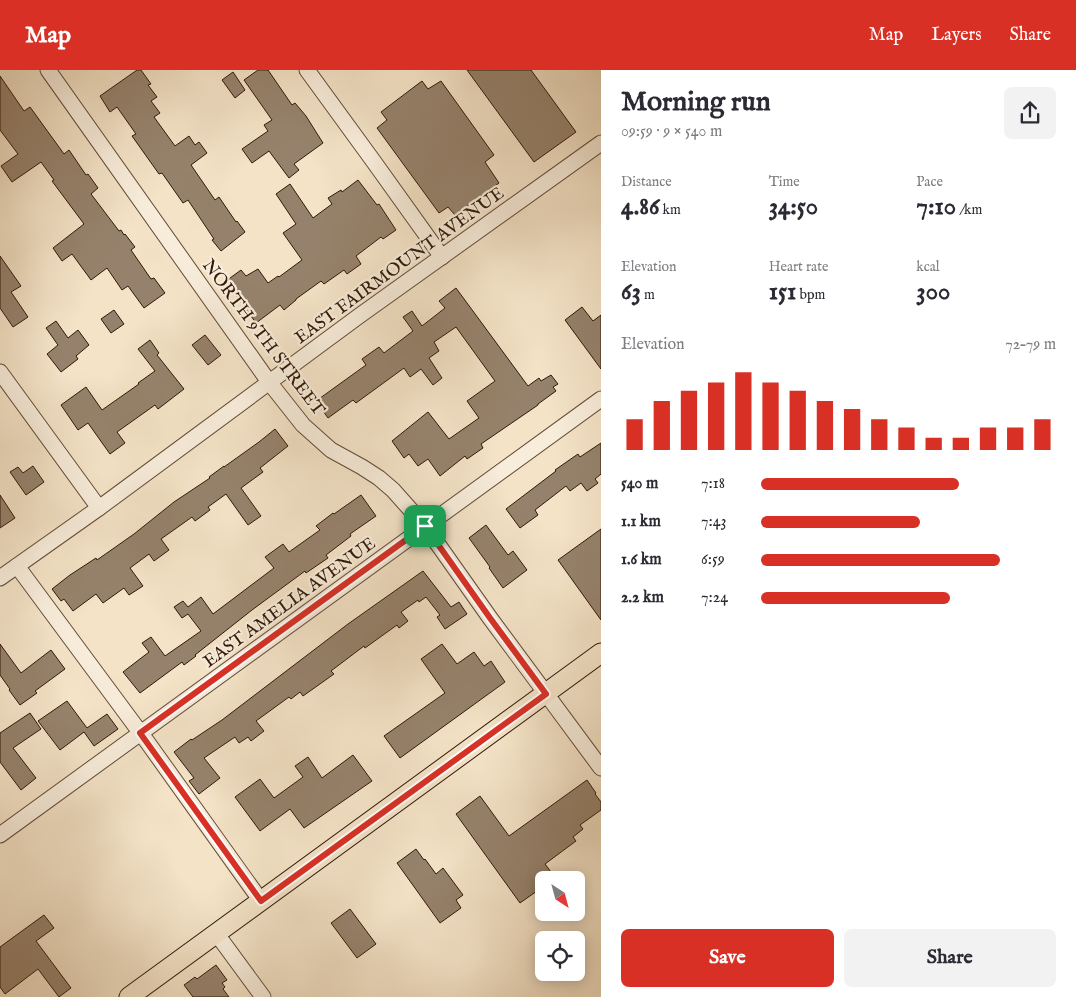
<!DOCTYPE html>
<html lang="en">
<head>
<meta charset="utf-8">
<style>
	body { margin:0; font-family:"IM FELL English",serif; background:#f2f2f3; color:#2b2b33; height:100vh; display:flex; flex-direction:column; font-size:19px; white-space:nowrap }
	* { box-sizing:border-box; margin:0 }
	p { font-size:16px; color:#7c7c81 }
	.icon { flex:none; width:28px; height:28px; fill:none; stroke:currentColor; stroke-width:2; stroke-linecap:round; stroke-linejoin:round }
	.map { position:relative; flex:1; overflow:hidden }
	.panel { display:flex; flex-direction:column; background:#fff; width:475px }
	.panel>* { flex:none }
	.needle { width:32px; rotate:144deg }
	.fabs { position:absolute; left:535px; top:801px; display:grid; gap:10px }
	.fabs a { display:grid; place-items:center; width:50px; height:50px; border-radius:8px; background:#fff; box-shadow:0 2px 12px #0003; font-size:25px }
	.pin { position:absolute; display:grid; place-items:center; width:42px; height:42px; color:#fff; margin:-21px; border-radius:10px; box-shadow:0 2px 8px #0006 }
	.round { display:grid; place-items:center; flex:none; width:52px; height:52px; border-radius:8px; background:#f2f2f3 }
	.summary { display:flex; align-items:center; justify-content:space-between; height:85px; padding:0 20px }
	h1 { font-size:28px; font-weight:700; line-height:38px }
	.metrics { display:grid; grid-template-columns:repeat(3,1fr); gap:8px; height:85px; padding:5px 20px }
	.metrics div { display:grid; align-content:center }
	.metrics b { font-size:25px; font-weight:700 }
	.metrics small { font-size:14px; font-weight:400 }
	.metrics p { font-size:14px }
	.chart { height:140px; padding:10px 20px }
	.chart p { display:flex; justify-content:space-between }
	.chart svg { width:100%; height:90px; margin-top:5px; stroke:#d93025; stroke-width:6 }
	.primary-button { display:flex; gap:10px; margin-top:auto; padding:10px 20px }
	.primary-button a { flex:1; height:58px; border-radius:8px; background:#d93025; color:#fff; font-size:20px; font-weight:700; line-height:58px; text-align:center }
	.primary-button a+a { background:#f2f2f3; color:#2b2b33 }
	ul { padding:0 20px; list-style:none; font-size:16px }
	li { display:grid; grid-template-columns:80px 60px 1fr; align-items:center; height:38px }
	li i { height:12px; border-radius:6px; background:#d93025 }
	header { display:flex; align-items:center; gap:30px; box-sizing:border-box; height:70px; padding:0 25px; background:#d93025; color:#fff }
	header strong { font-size:24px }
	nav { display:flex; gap:28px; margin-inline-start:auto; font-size:18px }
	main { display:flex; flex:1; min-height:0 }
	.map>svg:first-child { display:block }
	.building { fill:#96826c; stroke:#311809 }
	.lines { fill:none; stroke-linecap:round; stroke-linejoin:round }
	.minor-casing { stroke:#624b38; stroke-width:17 }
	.major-casing { stroke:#311809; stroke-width:21 }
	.minor { stroke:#f8eddb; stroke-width:15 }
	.major { stroke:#f4e3c7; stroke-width:19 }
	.route-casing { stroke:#fff; stroke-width:10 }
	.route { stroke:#d93025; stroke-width:6 }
	.labels { text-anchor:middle; stroke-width:4.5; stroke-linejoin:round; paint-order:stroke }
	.street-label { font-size:18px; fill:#311809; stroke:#f8eddb }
</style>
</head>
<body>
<header>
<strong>Map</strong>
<nav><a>Map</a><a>Layers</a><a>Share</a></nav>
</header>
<main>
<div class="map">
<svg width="601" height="927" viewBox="0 0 601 927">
	<rect width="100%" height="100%" fill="#f4e3c7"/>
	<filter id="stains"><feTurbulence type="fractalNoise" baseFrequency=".004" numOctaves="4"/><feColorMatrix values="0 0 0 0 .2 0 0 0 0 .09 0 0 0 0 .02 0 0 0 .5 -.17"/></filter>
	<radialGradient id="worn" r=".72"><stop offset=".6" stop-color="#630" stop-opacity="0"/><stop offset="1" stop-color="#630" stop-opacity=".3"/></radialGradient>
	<g class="building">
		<polygon points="137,0 141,0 151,14 148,15 157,27 151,31 160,43 154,47 175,76 189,66 195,75 199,72 207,83 191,95 215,130 219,127 236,152 237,151 245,162 221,181 212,170 214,169 188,130 183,133 162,103 159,104 132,66 136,64 117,37 110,42 100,26"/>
		<polygon points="258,0 268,0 292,35 295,33 306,46 323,73 294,94 299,100 289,108 269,81 252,93 242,79 268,61 264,55 272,50 244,10"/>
		<polygon points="467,0 531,0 576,62 534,92"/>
		<polygon points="233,2 245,20 235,28 222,10"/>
		<polygon points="0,6 24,41 30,37 64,84 69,80 86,105 88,104 98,118 91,124 119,161 121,160 124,165 125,164 135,177 131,180 151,209 154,208 165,223 144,238 128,216 122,220 107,198 91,210 72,184 62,191 53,178 84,154 52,111 54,110 41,92 12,112 1,96 18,84 0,60"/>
		<polygon points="422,11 428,19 441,11 494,85 485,92 499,113 455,145 448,137 439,143 377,58 387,50 381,42"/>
		<polygon points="358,110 377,135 379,134 396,160 383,169 381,167 356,186 361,194 347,204 344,200 324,214 321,211 296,229 296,230 284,240 280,235 256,253 226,211 241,200 246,206 258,199 268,213 278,206 279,207 302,190 283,163 296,154 276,124 290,114 313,148 332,134 328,128 341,120 342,122"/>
		<polygon points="0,186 21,216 11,222 28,247 13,257 0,238"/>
		<polygon points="456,218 528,316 539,308 541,311 551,305 558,314 553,317 556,321 538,334 538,335 481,374 483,378 467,389 465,386 440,406 428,389 418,396 409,384 404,388 392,371 428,342 449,369 479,348 467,331 495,311 456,257 434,272 439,281 429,288 442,308 433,315 421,299 410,307 404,298 356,333 353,330 328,348 316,331 366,295 362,289 379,277 384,283 413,261 403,247 412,241 422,256 445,238 439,231"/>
		<polygon points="582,237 593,251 601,245 601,299 565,250"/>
		<polygon points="114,240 124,254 111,263 101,249"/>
		<polygon points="56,251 68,268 78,260 89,275 76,286 78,289 61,302 47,284 58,275 46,258"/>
		<polygon points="205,265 221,285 208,295 192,275"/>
		<polygon points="150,270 159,283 157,285 184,319 158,339 155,335 117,362 125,373 110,384 88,353 78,360 61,335 86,317 102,340 139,314 138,313 155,301 138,279"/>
		<polygon points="275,359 288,376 260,398 263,402 241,418 261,446 248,455 226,424 208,437 210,440 195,451 192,447 161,469 169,480 154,491 149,484 130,498 143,516 129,525 124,518 103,533 96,524 73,541 64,529 61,531 52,519 70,505 96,488 97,490 134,464 174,432 210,408 209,407 224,396 224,397 259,372"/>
		<polygon points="601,373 601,404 595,409 598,413 587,421 581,413 570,421 566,416 535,440 538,445 520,458 506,439 556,401 555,400 578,384 580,387"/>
		<polygon points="33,396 44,412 26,425 10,402 18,397 23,403"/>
		<polygon points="0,425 15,448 0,458"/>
		<polygon points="361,425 376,446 350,464 351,466 326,485 328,488 306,503 305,501 252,540 195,585 196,586 184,595 182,592 140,623 123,602 149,582 142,573 151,567 165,586 201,561 188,544 182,548 174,537 183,531 188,537 201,527 213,544 274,498 265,487 283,474 289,482 320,460 316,456 333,443 334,444"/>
		<polygon points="486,455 508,485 513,481 527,500 503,518 489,498 490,497 469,468"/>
		<polygon points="601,459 601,550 558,490"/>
		<polygon points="423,501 451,537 459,532 467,544 445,559 437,547 440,545 426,527 419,532 418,530 401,542 408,551 399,558 397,555 365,578 364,576 331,601 334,604 303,626 300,622 291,629 289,627 256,651 264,661 251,671 248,667 239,673 235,667 204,688 220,708 199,724 189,711 194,708 174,682 191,669 192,670 222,650 348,554"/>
		<polygon points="0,574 21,603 51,580 65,599 35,621 37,623 20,635 9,620 10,619 0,605"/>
		<polygon points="442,574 457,594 474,582 484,596 491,591 505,612 400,688 384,666 445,623 421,589"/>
		<polygon points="67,631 87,658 107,644 118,659 94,676 84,662 60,680 38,651"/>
		<polygon points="30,643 41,659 13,678 36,708 21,720 0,692 0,663"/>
		<polygon points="353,685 372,711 304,758 290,739 260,761 235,727 260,709 274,728 303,707 295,696 308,687 322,708"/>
		<polygon points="587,710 596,723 595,724 601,732 601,740 580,755 583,759 573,767 576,771 545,794 557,810 544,810 544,816 520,833 456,744 480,726 509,766"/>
		<polygon points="416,779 424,790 425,789 436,804 443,798 463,825 456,830 461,838 440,853 397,793"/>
		<polygon points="350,839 376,874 357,888 331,853"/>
		<polygon points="44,845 54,858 36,871 71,918 59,927 38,899 5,924 0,917 0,877"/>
		<polygon points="216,895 227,910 222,913 225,917 223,919 229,927 193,927 184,915 195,907 197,909"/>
	</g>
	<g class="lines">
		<defs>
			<g id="minor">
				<polyline points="48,0 269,312 303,355 331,380 362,397 379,408 393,420 425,456 490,548 601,698"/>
				<polyline points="307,0 374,92 442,187"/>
				<polyline points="0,302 99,438"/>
				<polyline points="17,496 148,673 261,831"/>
				<polyline points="0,508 99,438 359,246 601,73"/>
				<polyline points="0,765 601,329"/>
				<polyline points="216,863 263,927"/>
			</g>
			<polyline id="major" points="129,927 601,583"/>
		</defs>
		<use href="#minor" class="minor-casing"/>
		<use href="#major" class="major-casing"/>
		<use href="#minor" class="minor"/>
		<use href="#major" class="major"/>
	</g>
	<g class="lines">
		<defs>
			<polygon id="route" points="425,456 490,548 546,624 261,831 140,663"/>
		</defs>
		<use href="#route" class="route-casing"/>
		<use href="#route" class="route"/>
	</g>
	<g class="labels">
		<g class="street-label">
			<text transform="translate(399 195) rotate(-36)" y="6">EAST FAIRMOUNT AVENUE</text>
			<text transform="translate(264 267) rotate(53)" y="6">NORTH 9TH STREET</text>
			<text transform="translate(289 532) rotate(-36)" y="6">EAST AMELIA AVENUE</text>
		</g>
	</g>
	<rect width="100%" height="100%" filter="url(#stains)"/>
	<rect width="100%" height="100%" fill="url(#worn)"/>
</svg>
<div class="fabs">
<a><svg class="needle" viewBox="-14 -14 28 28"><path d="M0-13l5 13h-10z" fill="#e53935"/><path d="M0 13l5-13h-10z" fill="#7c7c81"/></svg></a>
<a><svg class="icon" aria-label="locate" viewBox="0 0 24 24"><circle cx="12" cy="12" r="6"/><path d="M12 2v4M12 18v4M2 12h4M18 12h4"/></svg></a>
</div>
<div class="pin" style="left:425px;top:456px;background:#1e9e55"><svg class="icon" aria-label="arrive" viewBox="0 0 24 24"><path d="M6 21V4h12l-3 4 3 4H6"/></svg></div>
</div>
<section class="panel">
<div class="summary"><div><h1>Morning run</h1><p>09:59 · 9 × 540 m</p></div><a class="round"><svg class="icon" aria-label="share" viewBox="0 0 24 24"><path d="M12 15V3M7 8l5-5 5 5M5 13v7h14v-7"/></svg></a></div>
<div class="metrics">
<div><p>Distance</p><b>4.86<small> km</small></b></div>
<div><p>Time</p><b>34:50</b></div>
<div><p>Pace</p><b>7:10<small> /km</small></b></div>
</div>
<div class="metrics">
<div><p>Elevation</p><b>63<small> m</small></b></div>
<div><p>Heart rate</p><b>151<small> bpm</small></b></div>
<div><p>kcal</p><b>300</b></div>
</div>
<div class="chart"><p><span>Elevation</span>72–79 m</p>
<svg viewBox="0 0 160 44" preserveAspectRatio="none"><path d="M5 44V29M15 44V20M25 44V15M35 44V11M45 44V6M55 44V11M65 44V15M75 44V20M85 44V24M95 44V29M105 44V33M115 44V38M125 44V38M135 44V33M145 44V33M155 44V29"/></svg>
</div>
<ul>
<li><b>540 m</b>7:18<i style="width:67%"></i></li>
<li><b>1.1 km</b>7:43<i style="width:54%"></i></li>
<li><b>1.6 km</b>6:59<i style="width:81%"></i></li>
<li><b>2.2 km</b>7:24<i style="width:64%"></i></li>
</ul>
<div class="primary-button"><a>Save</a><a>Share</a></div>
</section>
</main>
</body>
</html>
